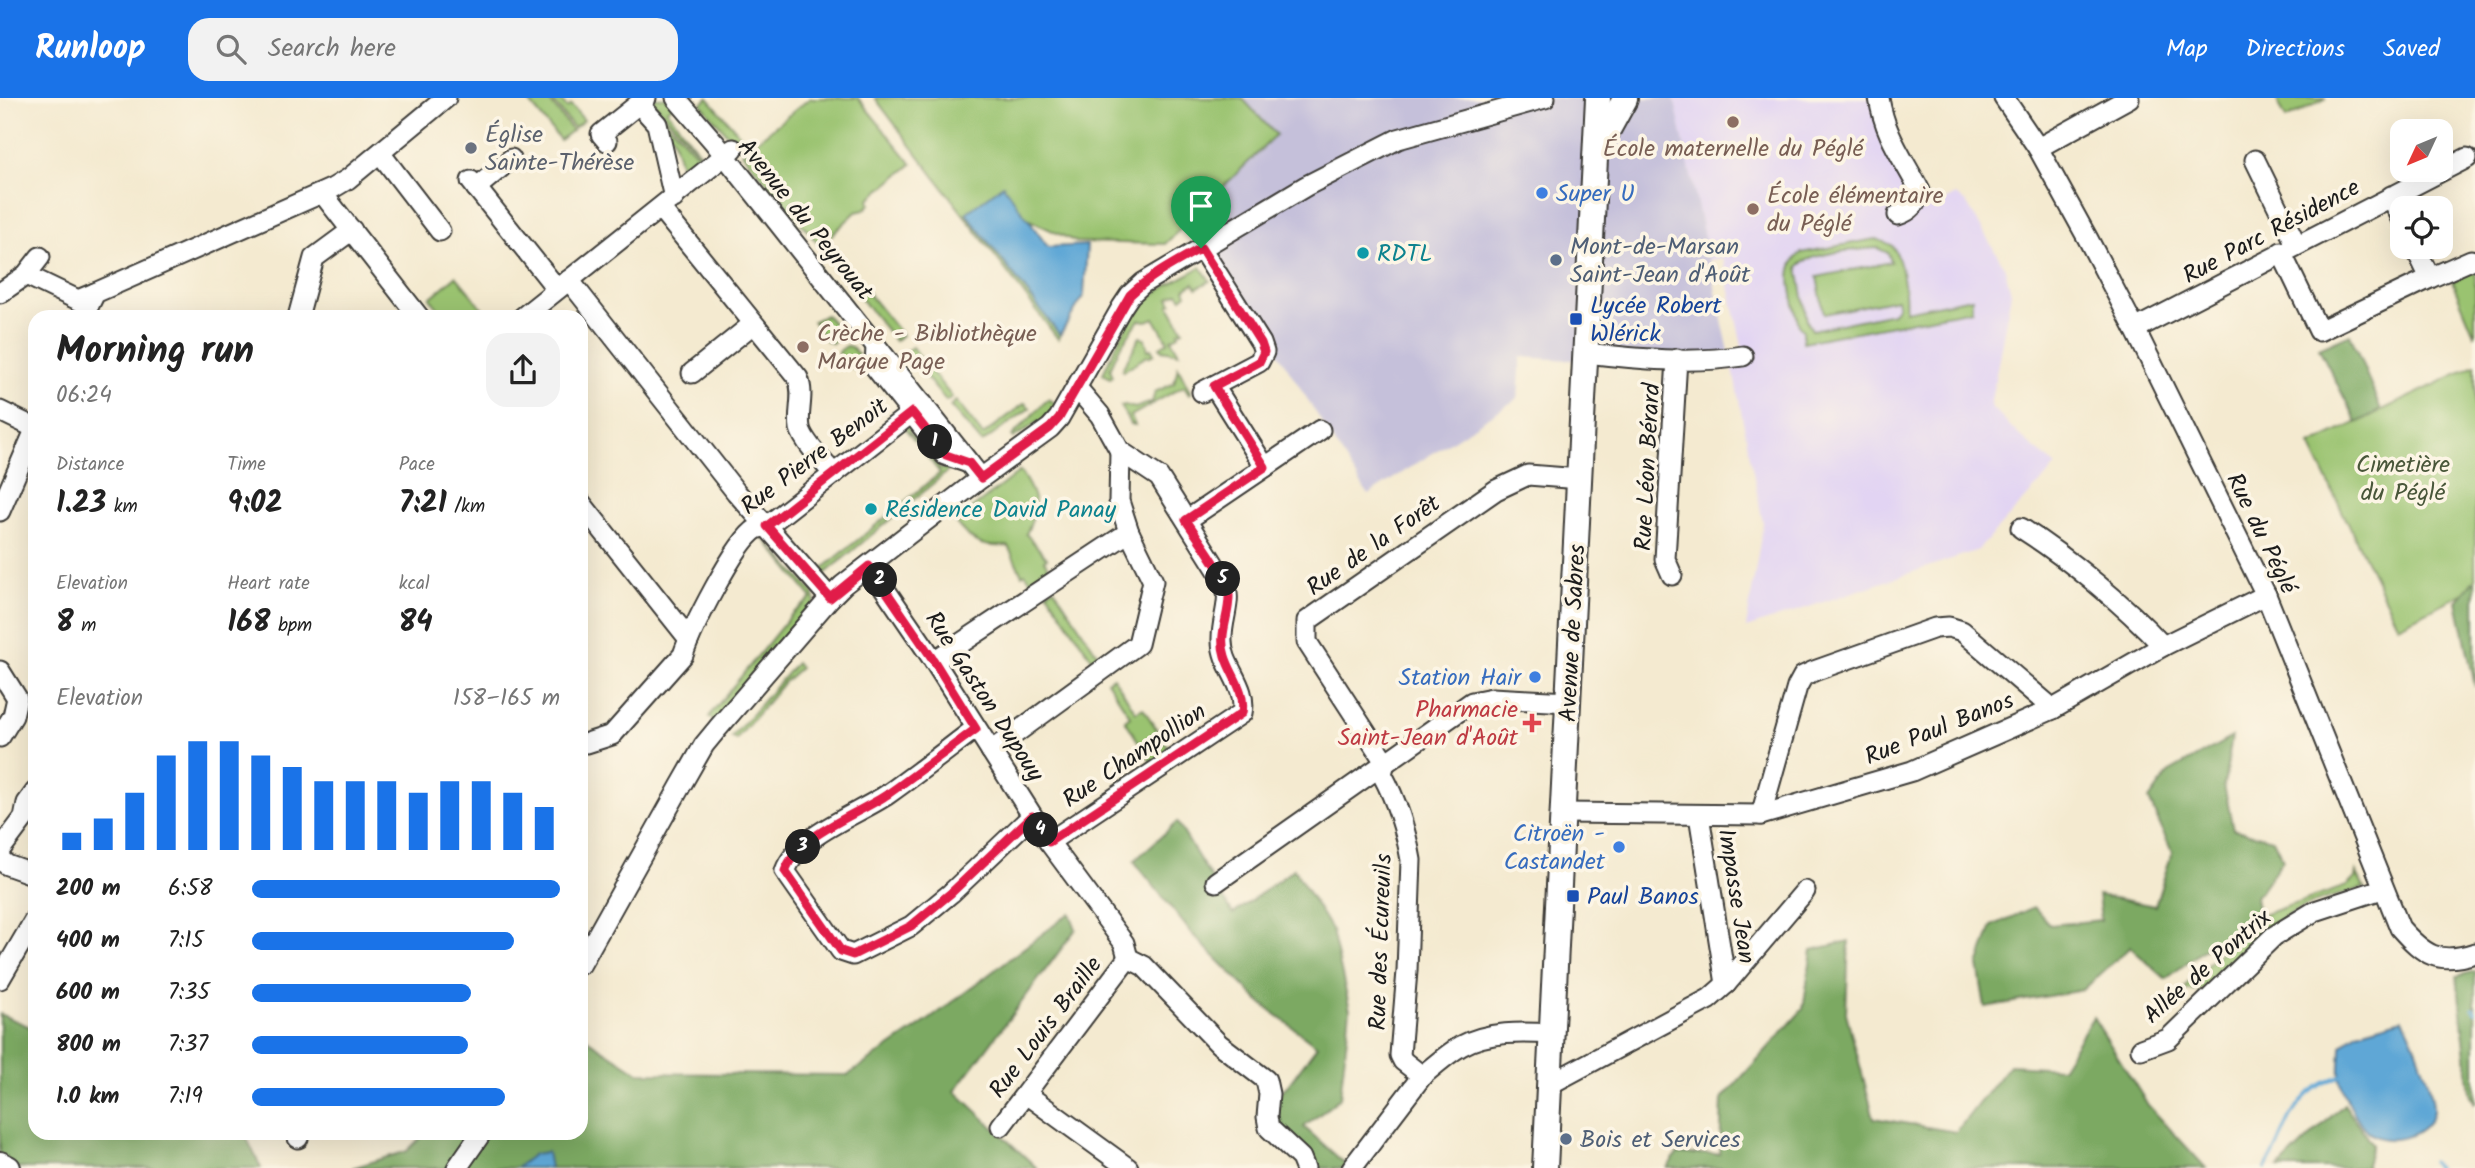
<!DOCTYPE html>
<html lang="en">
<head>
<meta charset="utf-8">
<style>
	body { margin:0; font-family:Kalam,sans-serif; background:#f2f2f2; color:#222; height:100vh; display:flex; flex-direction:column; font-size:26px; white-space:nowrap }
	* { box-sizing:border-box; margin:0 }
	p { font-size:23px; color:#767676 }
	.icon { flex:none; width:38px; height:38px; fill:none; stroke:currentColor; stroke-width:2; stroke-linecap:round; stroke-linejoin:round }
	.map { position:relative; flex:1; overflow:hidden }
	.sheet { position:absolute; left:28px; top:212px; width:560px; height:830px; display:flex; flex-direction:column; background:#fff; border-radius:21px; box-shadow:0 7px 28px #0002 }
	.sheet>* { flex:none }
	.needle { width:46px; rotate:226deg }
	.buttons { position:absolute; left:2390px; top:21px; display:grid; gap:14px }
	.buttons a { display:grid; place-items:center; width:63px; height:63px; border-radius:14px; background:#fff; box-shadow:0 7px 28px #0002; font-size:35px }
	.pin { position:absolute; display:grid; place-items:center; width:60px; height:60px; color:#fff; margin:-72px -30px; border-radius:50% 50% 50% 0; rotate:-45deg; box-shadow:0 0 7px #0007 }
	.pin .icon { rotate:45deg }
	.km { position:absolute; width:35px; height:35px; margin:-18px; border-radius:50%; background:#222; color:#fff; font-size:19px; line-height:35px; text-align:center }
	.round { display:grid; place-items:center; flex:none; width:74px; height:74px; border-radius:21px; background:#f2f2f2 }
	.headline { display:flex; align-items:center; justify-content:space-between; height:119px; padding:0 28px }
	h1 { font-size:38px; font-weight:600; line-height:52px }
	.figures { display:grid; grid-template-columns:repeat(3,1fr); gap:10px; height:119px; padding:7px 28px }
	.figures div { display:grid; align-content:center }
	.figures b { font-size:30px; font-weight:600 }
	.figures small { font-size:19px; font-weight:400 }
	.figures p { font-size:19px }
	.chart { height:196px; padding:14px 28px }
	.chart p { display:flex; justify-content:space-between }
	.chart svg { width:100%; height:126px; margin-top:7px; stroke:#1a73e8; stroke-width:6 }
	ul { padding:0 28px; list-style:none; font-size:23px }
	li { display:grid; grid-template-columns:112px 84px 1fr; align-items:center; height:52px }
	li i { height:18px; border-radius:9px; background:#1a73e8 }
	header { display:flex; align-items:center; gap:42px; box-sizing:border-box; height:98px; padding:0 35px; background:#1a73e8; color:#fff }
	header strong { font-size:33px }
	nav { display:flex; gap:38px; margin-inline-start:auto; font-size:24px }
	.search { width:490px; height:63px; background:#f2f2f2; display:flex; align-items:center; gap:18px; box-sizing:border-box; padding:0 24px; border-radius:21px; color:#767676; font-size:26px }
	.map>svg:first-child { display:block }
	.built { fill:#e2d4f3 }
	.industrial { fill:#c5c0da }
	.green { fill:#9ac370; stroke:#5b7046; stroke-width:2; fill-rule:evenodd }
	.forest { fill:#7ba962; stroke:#4c623f; stroke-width:2 }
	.water { fill:#5fa7d6; stroke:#3e6279; stroke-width:2 }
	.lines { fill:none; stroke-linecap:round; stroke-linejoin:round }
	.stream { stroke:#5fa7d6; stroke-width:3.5 }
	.minor-casing { stroke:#3c3b37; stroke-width:23 }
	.major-casing { stroke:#3c3b37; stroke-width:28 }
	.minor { stroke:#fff; stroke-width:19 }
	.major { stroke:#fff; stroke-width:24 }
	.route-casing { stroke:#fff; stroke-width:14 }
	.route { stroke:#e11d48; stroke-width:9 }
	.education-dot { fill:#8d6e63; stroke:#fcf5e5; stroke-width:2.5 }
	.worship-dot { fill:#6b7280; stroke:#fcf5e5; stroke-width:2.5 }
	.shop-dot { fill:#3f7fe0; stroke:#fcf5e5; stroke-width:2.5 }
	.culture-dot { fill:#0f9aa8; stroke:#fcf5e5; stroke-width:2.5 }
	.service-dot { fill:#5c6f8a; stroke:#fcf5e5; stroke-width:2.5 }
	.transit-dot { fill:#1a4fb4; stroke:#fcf5e5; stroke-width:2.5 }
	.health-dot { fill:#e0444e; stroke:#fcf5e5; stroke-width:2.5 }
	.labels { text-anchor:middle; stroke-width:7; stroke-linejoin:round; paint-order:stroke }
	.worship-label { font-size:24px; fill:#5b616d; stroke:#fcf5e5; text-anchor:start }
	.education-label { font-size:24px; fill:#785e54; stroke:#fcf5e5; text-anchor:start }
	.shop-label { font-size:24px; fill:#366cbe; stroke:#fcf5e5; text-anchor:end }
	.street-label { font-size:24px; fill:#1c1c1c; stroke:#fcf5e5 }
	.service-label { font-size:24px; fill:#4e5e75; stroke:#fcf5e5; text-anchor:start }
	.culture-label { font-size:24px; fill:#0d838f; stroke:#fcf5e5; text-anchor:start }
	.transit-label { font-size:24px; fill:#164399; stroke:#fcf5e5; text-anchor:start }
	.park-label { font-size:24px; fill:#485639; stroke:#fcf5e5 }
	.health-label { font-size:24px; fill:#be3a42; stroke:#fcf5e5; text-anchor:end }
</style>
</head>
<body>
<header>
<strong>Runloop</strong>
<div class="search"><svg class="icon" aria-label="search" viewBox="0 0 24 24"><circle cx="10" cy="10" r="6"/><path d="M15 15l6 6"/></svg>Search here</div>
<nav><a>Map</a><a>Directions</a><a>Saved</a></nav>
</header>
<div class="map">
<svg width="2475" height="1070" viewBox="0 0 2475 1070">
	<rect width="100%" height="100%" fill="#fcf5e5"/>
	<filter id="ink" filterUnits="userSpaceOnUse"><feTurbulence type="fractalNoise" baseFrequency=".0143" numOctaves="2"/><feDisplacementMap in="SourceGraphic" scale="14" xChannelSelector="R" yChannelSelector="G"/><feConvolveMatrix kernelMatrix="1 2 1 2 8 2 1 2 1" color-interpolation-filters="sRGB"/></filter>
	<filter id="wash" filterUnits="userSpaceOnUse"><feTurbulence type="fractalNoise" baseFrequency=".00686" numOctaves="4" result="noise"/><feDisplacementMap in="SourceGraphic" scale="28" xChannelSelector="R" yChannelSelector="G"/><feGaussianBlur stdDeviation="1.57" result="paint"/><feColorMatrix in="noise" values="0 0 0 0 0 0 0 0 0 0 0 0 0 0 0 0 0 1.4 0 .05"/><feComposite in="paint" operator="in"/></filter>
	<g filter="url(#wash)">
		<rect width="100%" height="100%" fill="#f4ead0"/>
		<polygon class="built" points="1674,0 1871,0 1888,48 1928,112 1956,97 1966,104 2005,170 2011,195 1990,308 2022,340 2056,368 1978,452 1746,530 1763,425 1733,272 1746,267 1723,160 1709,162"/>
		<polygon class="industrial" points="1242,0 1674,0 1733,272 1521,259 1518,300 1368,397 1215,155 1190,121 1276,38"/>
		<g class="green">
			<polygon points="526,0 547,0 572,32 560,42"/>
			<polygon points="550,0 559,0 567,10 571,7 584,22 574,30"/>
			<polygon points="650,0 669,0 674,7 667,12 705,62"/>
			<polygon points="708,0 740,37 732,42 701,6"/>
			<polygon points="810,0 858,0 912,66 869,101 870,106 864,112 856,114 820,148 780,100 786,95 784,90 776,96 742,55"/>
			<polygon points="875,0 1242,0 1276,37 1165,146 1076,144 1023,119 966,116 1060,237 1058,241"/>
			<polygon points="2276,0 2327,0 2286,21"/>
			<polygon points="647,2 703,63 684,80 673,40 643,6"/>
			<path d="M1875,141C1880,143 1887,144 1891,147C1902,157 1907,199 1905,213L1972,200V212L1803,244V233L1799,228C1795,206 1780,171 1801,155ZM1877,150L1888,155L1891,164L1817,179L1824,216L1897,201L1898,207L1893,215L1812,232L1807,223L1798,169C1810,154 1857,152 1877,150Z"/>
			<polygon points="835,154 902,237 895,243 825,155"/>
			<path d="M1201,169L1210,183L1197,190L1194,185L1185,191L1187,196L1182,200L1178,195L1169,200L1172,205L1169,207L1183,232L1178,234L1179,237L1171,241L1179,255L1162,252L1160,249L1168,244L1154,220L1147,223L1139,222L1119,251L1110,271L1113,278L1110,280L1103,276C1114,249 1130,216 1153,197C1168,186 1185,178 1201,169Z"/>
			<polygon points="2475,172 2475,238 2452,183"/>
			<polygon points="456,178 488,217 487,219 445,219 430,200"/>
			<polygon points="826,217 841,234 840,238 832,245 827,243 813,223"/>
			<polygon points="1140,239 1145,241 1148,252 1151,251 1154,256 1148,259 1147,258 1123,273 1122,271"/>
			<polygon points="846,248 851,249 866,264 855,272 844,265 838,254"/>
			<polygon points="912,249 952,299 946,303 905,254"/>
			<polygon points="2475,267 2475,490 2398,528 2310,347"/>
			<polygon points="1178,269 1191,295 1189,296 1184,288 1131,318 1135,327 1130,326 1121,308 1125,307 1135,310 1152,304 1155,294 1174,285"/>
			<polygon points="1048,301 1060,308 1043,330 1038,324 1013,340 1012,338"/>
			<polygon points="956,303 983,337 1025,305 1030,310 982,345 950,308"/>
			<polygon points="911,323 910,336 915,337 914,341 919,341 918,346 923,347 922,351 926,352 927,356 931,355 930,361 935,362 935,366 939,366 939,371 943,371 944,363 949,369 948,373 820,480 816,476 940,375 903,328"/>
			<path d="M1020,373C1037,399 1040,408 1026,436L1047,460L1044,462L1050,471L1031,483L1025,475L1022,477L1008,448C981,450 972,445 955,424Z"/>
			<path d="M760,436L813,494C816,501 816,506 811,512L807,511L725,608L718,625L709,619L713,613L791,517L812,500Z"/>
			<polygon points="1054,490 1102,563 1096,567 1047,494"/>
			<polygon points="796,565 800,570 784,584 736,642 732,639"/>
			<polygon points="1113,579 1136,614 1143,610 1170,652 1151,664 1125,622 1130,618 1107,583"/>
			<path d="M2356,774L2364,790C2340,797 2314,802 2292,815C2263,831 2232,869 2207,892H2187L2185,888L2259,818L2347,788L2355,780Z"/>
		</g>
		<g class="forest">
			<polygon points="2350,236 2381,312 2357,325 2319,250"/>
			<polygon points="2475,481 2475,588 2457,504"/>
			<polygon points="2232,639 2224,687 2233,731 2273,741 2283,762 2256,799 2259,818 2221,854 2215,843 2166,881 2130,849 2083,892 1985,909 1978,867 1992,828 2034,809 2050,827 2101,822 2098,797 2155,808 2172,754 2149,702 2168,675"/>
			<polygon points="1177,724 1233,816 1294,771 1332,833 1350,912 1340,1000 1304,1029 1350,1070 1314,1070 1277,1025 1278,996 1288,987 1317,948 1261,905 1193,837 1134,763"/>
			<polygon points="1070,815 1076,831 955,993 1037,1070 352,1070 407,1053 426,1034 581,1034 581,937 639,975 848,977 930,921"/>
			<polygon points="1849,843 1846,915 1874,1020 1956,1034 2009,967 2061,970 2093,919 2148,1007 2206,1070 1667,1070 1677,1056 1720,1056 1722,1001 1803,911 1812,852"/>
			<polygon points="2475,873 2475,1006 2470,995 2457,878"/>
			<polygon points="0,916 35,931 35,1034 244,1034 261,1070 0,1070"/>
			<polygon points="2344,1006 2372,1046 2365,1070 2278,1070"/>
		</g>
		<g class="water">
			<polygon points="1003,87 1048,149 1087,147 1084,197 1060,237 966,115"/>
			<path d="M2403,921C2412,935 2435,997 2433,1013C2428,1039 2386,1050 2367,1033C2359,1026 2343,996 2341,985C2338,974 2341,959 2341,948L2357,934Z"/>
			<polygon points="547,1054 550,1070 516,1070 534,1056"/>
		</g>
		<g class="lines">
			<g class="stream">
				<polyline points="2473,910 2475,914"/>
				<polyline points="2431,1064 2437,1070"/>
				<path d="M2265,1070C2275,1058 2278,1045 2285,1031C2297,1002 2314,986 2343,977"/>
			</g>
		</g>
	</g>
	<g filter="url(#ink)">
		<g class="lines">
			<defs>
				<g id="minor">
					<polyline points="676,0 714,44 981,380"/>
					<path d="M1879,0C1885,38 1903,60 1920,93C1917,106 1911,113 1898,117"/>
					<path d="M2004,0L2038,50L2088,141L2135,231L2266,497L2400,830C2424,857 2438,867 2475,855"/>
					<polyline points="639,6 657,26 674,100"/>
					<polyline points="607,43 601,36 646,0"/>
					<polyline points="2038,50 2129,0"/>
					<polyline points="380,55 440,133"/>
					<polyline points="2255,62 2296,146"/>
					<polyline points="471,83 557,191"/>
					<polyline points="476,90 511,61"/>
					<polyline points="323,96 419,219"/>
					<polyline points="2391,98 2403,123"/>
					<path d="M661,111L798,280C805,297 797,313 800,330C803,343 825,366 834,376"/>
					<polyline points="1201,150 1261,245 1264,254 1259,264 1202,294"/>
					<polyline points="2281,154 2319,233 2430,180 2415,149"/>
					<polyline points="40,159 26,177 78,202 95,195"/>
					<polyline points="2430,180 2471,162"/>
					<polyline points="569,182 736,394 830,500"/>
					<polyline points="0,195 26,177"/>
					<polyline points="83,219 95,195 333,90 348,81 446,0"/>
					<polyline points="298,219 314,160 352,132"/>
					<polyline points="523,219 733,51"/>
					<polyline points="2135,231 2467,60"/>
					<polyline points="876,248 875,269 945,357 969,365"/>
					<path d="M1586,255C1637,261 1692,266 1743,258"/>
					<polyline points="692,275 753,226"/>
					<polyline points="1214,288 1265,369"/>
					<polyline points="0,313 35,330"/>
					<polyline points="581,405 689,541"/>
					<polyline points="0,413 35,332"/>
					<polyline points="1187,422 1320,332"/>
					<path d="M2021,430C2068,460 2125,507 2163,548"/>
					<polyline points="869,468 934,563 1049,744 1124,845 1128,860"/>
					<polyline points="1672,477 1665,461 1677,261"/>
					<polyline points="934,563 1129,434"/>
					<polyline points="0,573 17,600 13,618 0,639"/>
					<path d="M976,630C947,652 918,675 888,696C857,717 799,736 785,773L841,853L853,857L911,828L951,795L1032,718"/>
					<path d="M587,645L612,637L683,557C691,533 735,444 756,431C757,430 766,429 767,428L923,306"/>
					<polyline points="991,653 1138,546 1153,483 1129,434 1119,403 1120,353"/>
					<polyline points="1385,664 1307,544 1307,523 1496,392 1528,377 1580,381"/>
					<path d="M1385,664L1382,676C1396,702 1406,733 1411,762L1407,873L1400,957L1403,963L1422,978C1434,968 1447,956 1461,948C1488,933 1522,934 1552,936"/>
					<polyline points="1563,715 1761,717 1912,673 2053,611 2163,548 2266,497"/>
					<polyline points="1699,717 1726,886"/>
					<polyline points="1761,717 1797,589 1803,578 1814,573 1935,530 1949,529 1962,533 2053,611"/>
					<path d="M1049,744L1242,615C1248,588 1222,569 1222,543C1221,522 1232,505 1225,484L1159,379L1120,353L1100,317L1077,290"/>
					<polyline points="0,752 24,720 27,705 35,694"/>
					<polyline points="0,761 7,767 35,777"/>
					<polyline points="1216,784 1472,604 1492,600 1569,604"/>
					<polyline points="1128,860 1144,868 1219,946 1266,982 1269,996 1267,1019 1269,1030 1301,1060 1305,1070"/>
					<polyline points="581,866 680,689 704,647 718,630 830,500 843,487 981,380 1050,330 1059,320 1122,209 1130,197 1143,185 1306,88 1398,41 1545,0"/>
					<polyline points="0,881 35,821"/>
					<polyline points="2141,951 2168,941 2274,838 2315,813 2382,791"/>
					<polyline points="1550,986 1709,901 1726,886 1805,793"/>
					<polyline points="1026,996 1128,1070"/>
					<polyline points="1001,1028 1128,860"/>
					<polyline points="298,1040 300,1034"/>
					<polyline points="457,1070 482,1034"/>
					<polyline points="1352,1070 1422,978"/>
				</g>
				<g id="major">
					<polyline points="1598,50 1625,1"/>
					<polyline points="0,1066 8,1070"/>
					<polyline points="1545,1070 1598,0"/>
				</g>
			</defs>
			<use href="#minor" class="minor-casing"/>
			<use href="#major" class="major-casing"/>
			<use href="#minor" class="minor"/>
			<use href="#major" class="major"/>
		</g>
	</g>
	<g class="lines" filter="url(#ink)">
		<defs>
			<path id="route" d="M1201,150L1261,245L1264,254L1259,264L1214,288L1265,369L1186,422C1196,438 1230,482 1229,499C1229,519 1218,537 1225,558C1231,578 1246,592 1242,615L1049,744L1032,718L951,795L911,828L853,857L841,853L785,773C799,736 857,717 888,696C918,675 947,652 976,631L934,563L869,468L830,500L767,428L912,314L946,357L969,365L981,380L1050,330L1059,320L1130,197C1151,177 1176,164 1201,150Z"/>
		</defs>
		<use href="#route" class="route-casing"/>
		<use href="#route" class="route"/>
	</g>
	<g class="education-dot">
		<circle cx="1733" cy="24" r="7"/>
		<circle cx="1753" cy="111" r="7"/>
		<circle cx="803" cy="249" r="7"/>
	</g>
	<circle class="worship-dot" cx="471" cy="50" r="7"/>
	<g class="shop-dot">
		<circle cx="1542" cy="95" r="7"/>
		<circle cx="1535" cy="579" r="7"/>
		<circle cx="1619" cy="749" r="7"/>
	</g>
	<g class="culture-dot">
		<circle cx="1363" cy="155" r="7"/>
		<circle cx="871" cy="411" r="7"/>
	</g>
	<g class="service-dot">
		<circle cx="1556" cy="162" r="7"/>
		<circle cx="1566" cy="1041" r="7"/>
	</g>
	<g class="transit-dot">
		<rect x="1569" y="214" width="14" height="14" rx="3.5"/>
		<rect x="1566" y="791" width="14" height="14" rx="3.5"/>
	</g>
	<path class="health-dot" d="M1528.5 614.5h7v7h7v7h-7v7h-7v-7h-7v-7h7z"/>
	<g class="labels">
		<g class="worship-label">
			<text x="485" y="44">Église<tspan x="485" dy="28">Sainte-Thérèse</tspan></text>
		</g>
		<g class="education-label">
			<text x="1733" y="58" text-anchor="middle">École maternelle du Péglé</text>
			<text x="1767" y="105">École élémentaire<tspan x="1767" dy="28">du Péglé</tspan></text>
			<text x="817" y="243">Crèche - Bibliothèque<tspan x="817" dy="28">Marque Page</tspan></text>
		</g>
		<g class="shop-label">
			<text x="1556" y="103" text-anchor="start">Super U</text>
			<text x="1521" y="587">Station Hair</text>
			<text x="1605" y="743">Citroën -<tspan x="1605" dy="28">Castandet</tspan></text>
		</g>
		<g class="street-label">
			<text transform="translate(806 121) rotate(51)" y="8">Avenue du Peyrouat</text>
			<text transform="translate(2271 133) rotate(-28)" y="8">Rue Parc Résidence</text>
			<text transform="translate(814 358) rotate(-37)" y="8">Rue Pierre Benoit</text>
			<text transform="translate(1647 369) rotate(-87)" y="8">Rue Léon Bérard</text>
			<text transform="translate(2262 435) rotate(64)" y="8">Rue du Péglé</text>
			<text transform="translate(1373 447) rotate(-35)" y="8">Rue de la Forêt</text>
			<text transform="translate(1572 535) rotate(-87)" y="8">Avenue de Sabres</text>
			<text transform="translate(985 598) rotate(57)" y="8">Rue Gaston Dupouy</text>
			<text transform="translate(1939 630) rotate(-22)" y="8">Rue Paul Banos</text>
			<text transform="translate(1134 657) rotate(-34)" y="8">Rue Champollion</text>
			<text transform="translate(1737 798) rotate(81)" y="8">Impasse Jean</text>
			<text transform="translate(1380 844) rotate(-88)" y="8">Rue des Écureuils</text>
			<text transform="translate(2207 868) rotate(-41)" y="8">Allée de Pontrix</text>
			<text transform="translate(1045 929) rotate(-53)" y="8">Rue Louis Braille</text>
		</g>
		<g class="service-label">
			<text x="1570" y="156">Mont-de-Marsan<tspan x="1570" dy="28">Saint-Jean d'Août</tspan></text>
			<text x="1580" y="1049">Bois et Services</text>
		</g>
		<g class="culture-label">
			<text x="1377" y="163">RDTL</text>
			<text x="885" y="419">Résidence David Panay</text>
		</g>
		<g class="transit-label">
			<text x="1590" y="215">Lycée Robert<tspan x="1590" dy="28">Wlérick</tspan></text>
			<text x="1587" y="806">Paul Banos</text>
		</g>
		<g class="park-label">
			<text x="2403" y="374">Cimetière<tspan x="2403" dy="28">du Péglé</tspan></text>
		</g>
		<g class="health-label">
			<text x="1518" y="619">Pharmacie<tspan x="1518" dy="28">Saint-Jean d'Août</tspan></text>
		</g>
	</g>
</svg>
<div class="buttons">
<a><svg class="needle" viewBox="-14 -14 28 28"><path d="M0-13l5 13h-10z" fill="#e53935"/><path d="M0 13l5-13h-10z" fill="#767676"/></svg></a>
<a><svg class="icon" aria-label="locate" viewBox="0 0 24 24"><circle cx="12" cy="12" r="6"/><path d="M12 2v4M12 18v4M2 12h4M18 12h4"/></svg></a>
</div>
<div class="pin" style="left:1201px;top:150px;background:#1e9e55"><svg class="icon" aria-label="arrive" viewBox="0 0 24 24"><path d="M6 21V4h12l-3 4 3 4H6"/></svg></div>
<b class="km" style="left:935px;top:344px">1</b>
<b class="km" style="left:880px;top:482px">2</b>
<b class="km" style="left:803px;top:749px">3</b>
<b class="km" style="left:1041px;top:732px">4</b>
<b class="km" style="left:1223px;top:481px">5</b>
<section class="sheet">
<div class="headline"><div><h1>Morning run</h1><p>06:24</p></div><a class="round"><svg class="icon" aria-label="share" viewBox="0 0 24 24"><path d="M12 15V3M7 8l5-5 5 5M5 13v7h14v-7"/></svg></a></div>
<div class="figures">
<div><p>Distance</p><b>1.23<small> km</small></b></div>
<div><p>Time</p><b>9:02</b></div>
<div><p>Pace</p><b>7:21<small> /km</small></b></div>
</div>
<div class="figures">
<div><p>Elevation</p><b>8<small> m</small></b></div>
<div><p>Heart rate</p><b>168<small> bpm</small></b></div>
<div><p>kcal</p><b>84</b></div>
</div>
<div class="chart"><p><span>Elevation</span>158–165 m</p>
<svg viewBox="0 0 160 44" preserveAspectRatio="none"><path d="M5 44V38M15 44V33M25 44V24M35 44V11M45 44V6M55 44V6M65 44V11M75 44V15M85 44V20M95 44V20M105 44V20M115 44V24M125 44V20M135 44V20M145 44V24M155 44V29"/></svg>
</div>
<ul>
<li><b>200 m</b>6:58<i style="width:100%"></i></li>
<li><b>400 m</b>7:15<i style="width:85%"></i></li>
<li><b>600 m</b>7:35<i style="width:71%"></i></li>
<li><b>800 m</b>7:37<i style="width:70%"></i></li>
<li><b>1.0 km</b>7:19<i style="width:82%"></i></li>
</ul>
</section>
</div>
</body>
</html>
